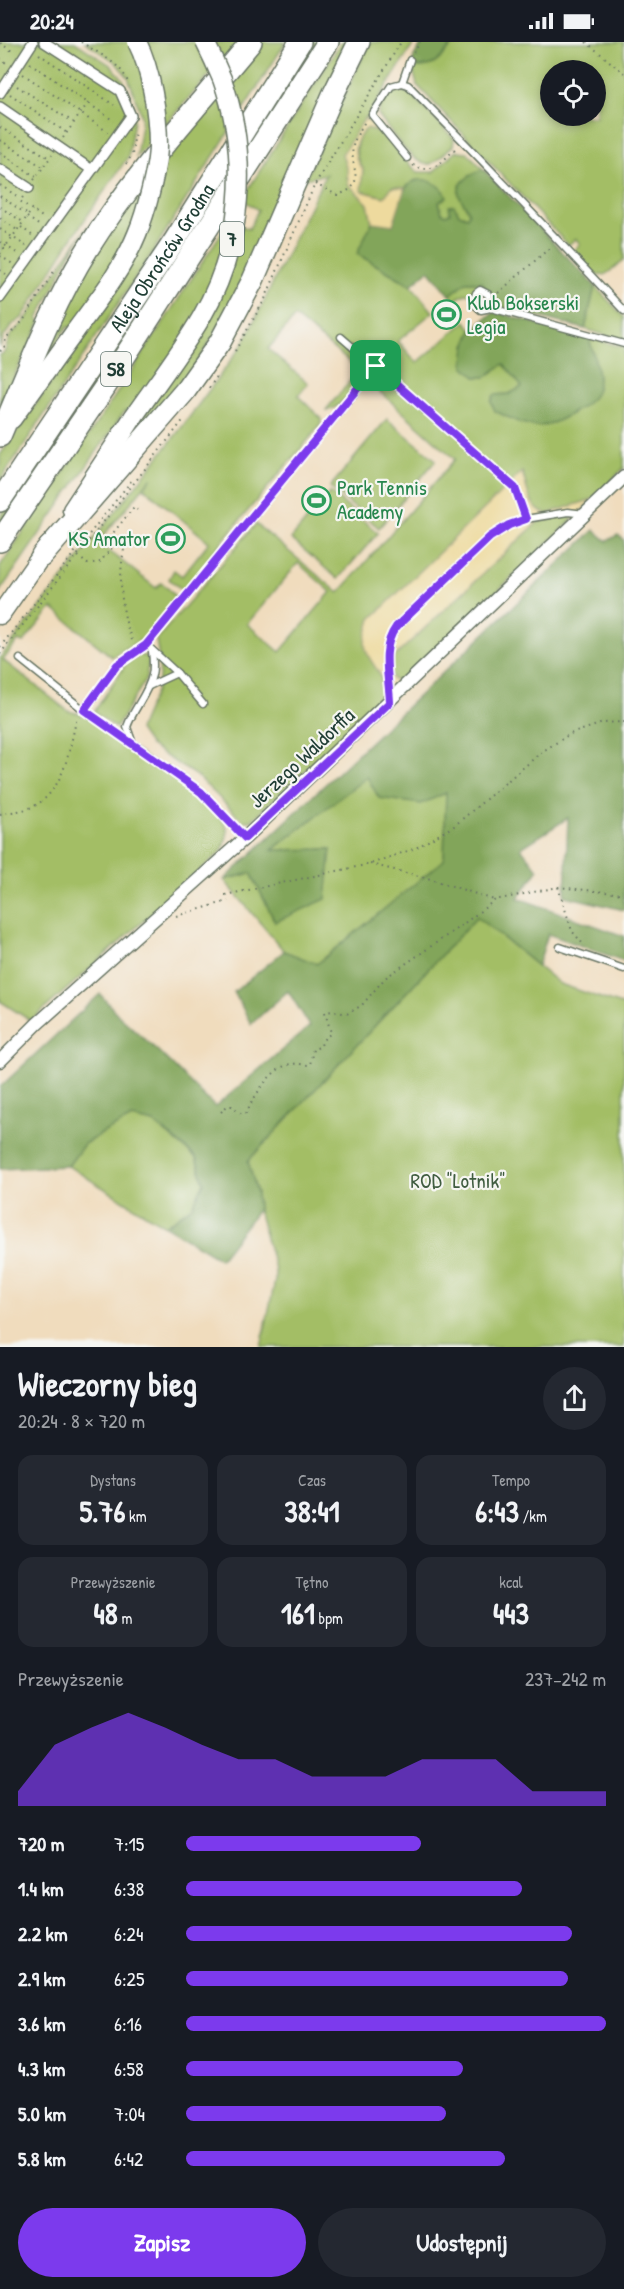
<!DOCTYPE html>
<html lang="pl">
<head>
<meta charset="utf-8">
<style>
	body { margin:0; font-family:"Patrick Hand",sans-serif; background:#242831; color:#f1f3f6; height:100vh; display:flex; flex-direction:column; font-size:22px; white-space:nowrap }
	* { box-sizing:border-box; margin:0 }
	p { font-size:20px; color:#9ea1a6 }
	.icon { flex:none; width:33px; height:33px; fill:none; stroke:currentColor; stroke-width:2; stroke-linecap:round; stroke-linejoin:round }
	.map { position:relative; height:1305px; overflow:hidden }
	.sheet { display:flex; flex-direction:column; background:#171b24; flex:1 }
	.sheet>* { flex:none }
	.controls { position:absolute; left:540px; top:18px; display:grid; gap:12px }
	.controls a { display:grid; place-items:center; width:66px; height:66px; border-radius:50%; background:#171b24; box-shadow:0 3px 9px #0003; font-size:30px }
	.pin { position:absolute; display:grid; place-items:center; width:51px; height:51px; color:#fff; margin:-26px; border-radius:12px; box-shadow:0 3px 9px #0006 }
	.round { display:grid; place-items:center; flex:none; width:63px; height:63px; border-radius:32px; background:#242831 }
	.overview { display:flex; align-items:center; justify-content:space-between; height:102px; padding:0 18px }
	h1 { font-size:33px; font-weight:700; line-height:45px }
	.stats { display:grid; grid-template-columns:repeat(3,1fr); gap:9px; height:102px; padding:6px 18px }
	.stats div { display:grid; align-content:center; border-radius:15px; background:#242831; text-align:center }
	.stats b { font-size:30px; font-weight:700 }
	.stats small { font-size:16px; font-weight:400 }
	.stats p { font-size:16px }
	.chart { height:168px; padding:12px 18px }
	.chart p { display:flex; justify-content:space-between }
	.chart svg { width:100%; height:108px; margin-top:6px; fill:#7c3aed; opacity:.7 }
	.action { display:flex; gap:12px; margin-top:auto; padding:12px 18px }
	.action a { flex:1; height:69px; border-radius:36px; background:#7c3aed; color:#fff; font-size:24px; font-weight:700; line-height:69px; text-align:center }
	.action a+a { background:#242831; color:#f1f3f6 }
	ul { padding:0 18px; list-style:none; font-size:20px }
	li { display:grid; grid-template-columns:96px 72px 1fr; align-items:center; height:45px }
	li i { height:15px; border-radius:8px; background:#7c3aed }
	.status { display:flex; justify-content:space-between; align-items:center; height:42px; padding:0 30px; background:#171b24; direction:ltr }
	.status svg { height:16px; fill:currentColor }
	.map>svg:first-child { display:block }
	.green { fill:#a3be65; stroke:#617e4c; stroke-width:1.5; fill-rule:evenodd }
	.forest { fill:#82a55a; stroke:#507147; stroke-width:1.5 }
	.sand { fill:#eeda9e; stroke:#868c69; stroke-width:1.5 }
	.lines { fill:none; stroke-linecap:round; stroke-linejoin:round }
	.service-casing { stroke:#687564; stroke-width:9 }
	.pedestrian-casing { stroke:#687564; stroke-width:12 }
	.minor-casing { stroke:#687564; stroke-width:15 }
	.primary-casing { stroke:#687564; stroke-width:21 }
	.motorway-casing { stroke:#687564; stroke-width:24 }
	.path { stroke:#687564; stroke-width:2; stroke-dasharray:1.5 4.5; stroke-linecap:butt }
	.service { stroke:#fff; stroke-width:6 }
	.pedestrian { stroke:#fff; stroke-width:9 }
	.minor { stroke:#fff; stroke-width:12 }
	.primary { stroke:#fff; stroke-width:18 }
	.motorway { stroke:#fff; stroke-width:21 }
	.primary-bridge-casing { stroke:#687564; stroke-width:21; stroke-linecap:butt }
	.primary-bridge { stroke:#fff; stroke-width:18 }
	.route-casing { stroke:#fff; stroke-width:12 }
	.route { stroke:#7c3aed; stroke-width:8 }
	.labels { text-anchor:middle; stroke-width:4.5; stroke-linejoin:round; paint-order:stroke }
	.shield { fill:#f6f6f2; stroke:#60746d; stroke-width:1.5 }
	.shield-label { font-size:20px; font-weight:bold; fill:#1f3d34 }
	.street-label { font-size:21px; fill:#1f3d34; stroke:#f6f6f2 }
	.leisure-label { font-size:21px; fill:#27864d; stroke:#f6f6f2; text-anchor:start }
	.park-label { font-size:21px; fill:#405d40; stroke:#f6f6f2 }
</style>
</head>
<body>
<div class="status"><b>20:24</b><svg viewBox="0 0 49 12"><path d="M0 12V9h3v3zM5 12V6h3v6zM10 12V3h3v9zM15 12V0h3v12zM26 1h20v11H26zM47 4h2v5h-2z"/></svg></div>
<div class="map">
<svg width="624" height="1305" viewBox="0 0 624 1305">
	<rect width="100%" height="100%" fill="#f6f6f2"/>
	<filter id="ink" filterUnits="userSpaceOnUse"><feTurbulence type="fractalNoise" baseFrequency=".0167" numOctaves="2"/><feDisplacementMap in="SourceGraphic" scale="12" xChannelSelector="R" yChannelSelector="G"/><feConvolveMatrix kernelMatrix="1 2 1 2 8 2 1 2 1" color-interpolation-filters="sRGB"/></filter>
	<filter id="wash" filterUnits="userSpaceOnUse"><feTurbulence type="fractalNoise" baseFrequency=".008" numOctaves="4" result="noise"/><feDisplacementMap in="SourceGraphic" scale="24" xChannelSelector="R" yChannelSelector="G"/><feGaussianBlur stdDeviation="1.35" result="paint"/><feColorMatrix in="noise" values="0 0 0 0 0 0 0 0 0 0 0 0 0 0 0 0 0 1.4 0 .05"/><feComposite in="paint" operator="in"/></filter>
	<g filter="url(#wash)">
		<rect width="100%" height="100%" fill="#f0dcbd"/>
		<g class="green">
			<polygon points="0,0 75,0 112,24 123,37 135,72 128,115 70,199 22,276 12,283 3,296 0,306"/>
			<polygon points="85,0 239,0 136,115 142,75 128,35 115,20"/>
			<polygon points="259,0 286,0 152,211 0,439 0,413 84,294 68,284 27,342 76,241 135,152"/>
			<polygon points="310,0 317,0 0,486 0,475 78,360"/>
			<polygon points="341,0 353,0 239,252 192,329 126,403 143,379 125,369 0,549 0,524 129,333 229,179 249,187 258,168 242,157"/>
			<path d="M370,0H415L343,113L348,129L347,137L368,162L372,180L357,212L411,243L433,270L398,299L417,321L466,279L472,288L465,304L476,335H485L504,322L523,345L509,352L494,353L492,360L598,336L589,296L624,305V426L593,457L547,472C529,469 527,446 523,431L373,621C381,633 387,643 381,659L251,779H243L198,735L150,704L139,688C143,674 151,662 156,649C162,633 159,614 156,598L256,482L339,551L455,417L369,340L374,328L364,312L359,318L364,325C364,337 338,370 326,368L359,328L295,275L268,307L308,341L298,354L322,377L320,384L229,491L186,547H181L169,537L174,528L182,534L209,500L144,446L152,435L99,499L104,505L156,546L161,541C168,547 177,551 175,562L148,595L124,607L112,615L52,566L23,601L18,599L3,618L68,669L85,673L200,754L222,776L227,785V794L222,809L31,979L0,959V616L182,385L243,302L326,132L305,137ZM298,521L331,550L280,610L247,582Z"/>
			<path d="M455,0H624V217C597,245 596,234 574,209L580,202L576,197L568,203L417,43L412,24C436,28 441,16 455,0ZM550,28H596V74H550Z"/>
			<path d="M392,48L407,50L412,53L454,97L453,104C446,109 437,120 430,122C415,127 387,84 378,73L380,65Z"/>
			<path d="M368,86C395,96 398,116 418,130H433L456,109L467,110L484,128H480L459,153L469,171L467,175L459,172L457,167L446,173L442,171L439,160L416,138L405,146L392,145L385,155L361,149L363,127C353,114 354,94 368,86Z"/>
			<polygon points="88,184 72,209 38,277 41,279 0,363 0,313 4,311 10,294 24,280 67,213"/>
			<polygon points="466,240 482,240 488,247 477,245 470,251 463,253 455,258 450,253"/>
			<polygon points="595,244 624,275 624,299 585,287"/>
			<polygon points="387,377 436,418 379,486 330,445"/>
			<polygon points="330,450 378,491 338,537 291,497"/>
			<polygon points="570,472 572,476 571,479 402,640 393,638 389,629 393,616 538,480"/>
			<polygon points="139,613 146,614 149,618 146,637 116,686 94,670 125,623"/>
			<polygon points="367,734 379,756 446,751 444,818 317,922 284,909 224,838 251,831 275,880 331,807 271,809"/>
			<polygon points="477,875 560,942 624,964 624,1305 261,1305 275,1239 275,1227 258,1168 257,1151 248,1119"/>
			<polygon points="132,1076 154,1081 196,1116 204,1141 192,1164 165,1184 68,1124 84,1102 106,1089"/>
		</g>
		<g class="forest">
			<path d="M423,0H455C440,16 436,28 412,24L414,14Z"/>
			<path d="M480,128H484L595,244L585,287L497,264L482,240H466L450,253L429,228L411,243L357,212L372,180L393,183C397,172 399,156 405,147C416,130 442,139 447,155L439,160L442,171L446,173L450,171L449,164L454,163L459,172L467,175L469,171C467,164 461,159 459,153C456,140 471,133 480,128Z"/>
			<path d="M495,270L589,296C593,311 603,337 595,352C591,360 581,365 574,370C539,392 530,386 495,369L491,360L494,353L509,352L522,345L504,322L485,335H476L464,324C465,296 471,285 495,270Z"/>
			<polygon points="594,488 607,499 618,493 624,498 624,868 565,854 568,776 521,806 538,828 518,856 624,894 624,919 548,892 538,924 477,875 248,1119 257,1151 258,1168 220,1217 165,1184 192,1164 204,1141 196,1115 154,1081 132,1076 106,1089 84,1102 68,1124 0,1127 0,1045 100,952 119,974 158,1009 215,1065 310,984 288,949 251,982 234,950 284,909 317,922 444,818 446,751 421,762 379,756 367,735 272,808 331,807 326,857 275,880 251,831 224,838"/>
		</g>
		<g class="sand">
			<path d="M365,76L395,104L376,89L368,86C358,92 352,107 357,118C358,122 361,124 363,127L361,149L384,155L392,145L405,146L393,183L372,180L368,162L348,142L347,129L342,112Z"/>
			<path d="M522,430C527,445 529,469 547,472L593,457L571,479L572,476L570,473L538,480L393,616L389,629L393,638L402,640L381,659C392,631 365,623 365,601C366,593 369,584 371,577Z"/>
		</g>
	</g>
	<g filter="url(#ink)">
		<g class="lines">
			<defs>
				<g id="service">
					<polyline points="402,41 410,18"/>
					<path d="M407,116L372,73L391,44L402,41L408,43C481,117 553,192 624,269"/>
					<polyline points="491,266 492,264 488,252 480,248 476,251 473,261 481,268 491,266 624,302"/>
					<polyline points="341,295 515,446 526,477"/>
					<polyline points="151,607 177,631 203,662"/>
					<polyline points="20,617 84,668 201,750 245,796"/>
					<polyline points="149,644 177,631"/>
					<path d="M390,657C389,632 381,607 396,585L490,495L509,483L526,477L568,470L585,472"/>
					<polyline points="84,668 117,623 146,603 376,325"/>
					<path d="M133,702L127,685C133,667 148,652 152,633C154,625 153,617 152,609"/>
					<polyline points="560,905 624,927"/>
				</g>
				<g id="pedestrian">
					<polyline points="0,51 33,0"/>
					<polyline points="0,65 92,128"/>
					<polyline points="0,127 29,146"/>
					<polyline points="0,256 131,74 120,49 44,0"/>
				</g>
				<polyline id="minor" points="0,1019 37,982 245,796 624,435"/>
				<g id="primary">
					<polyline points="12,377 76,288"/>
					<polyline points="72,468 134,374"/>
					<polyline points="0,573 49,503"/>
				</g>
				<g id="motorway">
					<path d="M0,394C27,331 51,266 87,208C135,131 194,69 251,0"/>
					<path id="s1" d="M0,459L175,198L300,0"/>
					<polyline points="0,499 105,345 328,0"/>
					<polyline points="42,514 185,349 220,300 253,238 333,53 359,0"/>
				</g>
			</defs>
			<use href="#service" class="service-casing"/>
			<use href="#pedestrian" class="pedestrian-casing"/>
			<use href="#minor" class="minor-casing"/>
			<use href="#primary" class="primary-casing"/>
			<use href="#motorway" class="motorway-casing"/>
			<g class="path">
				<path d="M81,0C96,10 123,22 128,41"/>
				<polyline points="586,0 624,31"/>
				<polyline points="0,1 15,11"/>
				<polyline points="414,11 420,0"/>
				<polyline points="39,12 114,63"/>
				<polyline points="0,16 6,21"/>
				<polyline points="30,21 114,79"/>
				<polyline points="23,32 108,90"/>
				<polyline points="17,44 73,80"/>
				<polyline points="10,52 67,91"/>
				<polyline points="0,85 49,116"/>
				<polyline points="63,96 88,61"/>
				<polyline points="0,98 43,125"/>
				<polyline points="0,110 36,135"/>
				<polyline points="126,122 132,113 135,88"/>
				<path d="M413,123C433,134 443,118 457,105"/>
				<polyline points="34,138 52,113"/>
				<path d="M315,142L337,153C369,144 349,126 353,104C355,95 361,86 366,78"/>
				<polyline points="0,143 20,156"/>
				<polyline points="0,154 28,173"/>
				<polyline points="23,155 20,159 45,177"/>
				<polyline points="0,165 23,180"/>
				<polyline points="27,175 40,184"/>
				<polyline points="0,176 17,188"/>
				<polyline points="21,185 33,194"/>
				<polyline points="0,187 26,204"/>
				<polyline points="0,200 20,213"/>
				<polyline points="0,212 32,168"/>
				<polyline points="0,214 13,222"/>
				<polyline points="0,228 6,232"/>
				<polyline points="498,251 552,204"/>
				<polyline points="0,309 4,307 6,296 23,279 56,226"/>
				<polyline points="235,309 265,257 315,142 401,0"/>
				<polyline points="209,346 218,333"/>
				<path d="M124,508C118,535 121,577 134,602"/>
				<polyline points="78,514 87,522 100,520 116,501 109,496 134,465 137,468"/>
				<polyline points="0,605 132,438"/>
				<polyline points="0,612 185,376"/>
				<path d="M0,772C10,770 23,769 32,765C64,750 69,709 76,679L79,675"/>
				<polyline points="370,822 431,837 494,858"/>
				<polyline points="558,845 572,889 583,902"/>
				<polyline points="225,853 370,822 416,806 454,784 543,709 570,692 603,681 624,680"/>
				<polyline points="176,874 228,859"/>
				<path d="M221,1070L227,1064H232L242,1072L246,1071C255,1054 270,1026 291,1022C296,1021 304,1023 310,1023L313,1007L320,1005L324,997L331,991L325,970L333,969L347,972L362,963L385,936L462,883L495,858L558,845L624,852"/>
			</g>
			<use href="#service" class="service"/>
			<use href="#pedestrian" class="pedestrian"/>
			<use href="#minor" class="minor"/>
			<use href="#primary" class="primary"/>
			<use href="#motorway" class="motorway"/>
			<defs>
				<g id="primary-bridge">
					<path d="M76,288C98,258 123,227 137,192C146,171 158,125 158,103C158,72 151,27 137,0"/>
					<path d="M134,374C157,341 181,310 201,276C243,204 250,115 222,37C217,25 211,12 205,0"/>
				</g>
			</defs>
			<use href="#primary-bridge" class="primary-bridge-casing"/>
			<use href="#primary-bridge" class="primary-bridge"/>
		</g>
	</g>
	<g class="lines" filter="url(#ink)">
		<defs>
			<path id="route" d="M376,324L515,446L526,477L509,483L490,495L396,585C380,607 389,634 390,660L245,796L201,750L84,668L117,623L146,603Z"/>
		</defs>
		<use href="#route" class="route-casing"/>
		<use href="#route" class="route"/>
	</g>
	<defs>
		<symbol id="stadium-ring" viewBox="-11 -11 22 22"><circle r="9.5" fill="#f6f6f2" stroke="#2e9e5b" stroke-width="1.5"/><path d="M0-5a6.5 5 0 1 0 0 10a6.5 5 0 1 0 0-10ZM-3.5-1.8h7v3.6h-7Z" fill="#2e9e5b"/></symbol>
	</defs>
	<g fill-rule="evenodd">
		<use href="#stadium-ring" x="430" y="256" width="33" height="33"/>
		<use href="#stadium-ring" x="300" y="442" width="33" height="33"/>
		<use href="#stadium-ring" x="154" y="480" width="33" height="33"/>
	</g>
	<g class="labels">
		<g class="shield">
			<rect x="220" y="180" width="24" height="34" rx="4.5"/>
			<rect x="101" y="310" width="30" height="34" rx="4.5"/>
		</g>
		<g class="shield-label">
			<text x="232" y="204">7</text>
			<text x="116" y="334">S8</text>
		</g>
		<g class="street-label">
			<text dy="7" stroke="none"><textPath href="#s1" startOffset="292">Aleja Obrońców Grodna</textPath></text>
			<text transform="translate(302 716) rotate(-43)" y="7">Jerzego Waldorffa</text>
		</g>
		<g class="leisure-label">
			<text x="467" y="268">Klub Bokserski<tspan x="467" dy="24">Legia</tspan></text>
			<text x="337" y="453">Park Tennis<tspan x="337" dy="24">Academy</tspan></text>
			<text x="150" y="504" text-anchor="end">KS Amator</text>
		</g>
		<g class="park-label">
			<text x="458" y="1146">ROD "Lotnik"</text>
		</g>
	</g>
</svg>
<div class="controls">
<a><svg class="icon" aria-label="locate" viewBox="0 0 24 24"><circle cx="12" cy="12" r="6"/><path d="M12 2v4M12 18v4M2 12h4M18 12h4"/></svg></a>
</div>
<div class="pin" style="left:376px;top:324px;background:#1e9e55"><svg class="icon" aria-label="arrive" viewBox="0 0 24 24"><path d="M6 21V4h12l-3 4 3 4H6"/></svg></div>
</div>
<section class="sheet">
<div class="overview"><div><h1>Wieczorny bieg</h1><p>20:24 · 8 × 720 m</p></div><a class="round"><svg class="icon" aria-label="share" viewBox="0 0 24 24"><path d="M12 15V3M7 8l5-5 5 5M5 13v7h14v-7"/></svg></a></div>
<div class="stats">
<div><p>Dystans</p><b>5.76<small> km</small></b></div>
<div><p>Czas</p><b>38:41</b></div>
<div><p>Tempo</p><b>6:43<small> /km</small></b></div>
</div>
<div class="stats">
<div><p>Przewyższenie</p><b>48<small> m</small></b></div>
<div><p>Tętno</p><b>161<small> bpm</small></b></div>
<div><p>kcal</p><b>443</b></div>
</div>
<div class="chart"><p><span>Przewyższenie</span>237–242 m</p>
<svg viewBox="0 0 160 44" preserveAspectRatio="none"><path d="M0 44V38L10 19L20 12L30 6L40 12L50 19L60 25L70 25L80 32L90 32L100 32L110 25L120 25L130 25L140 38L150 38L160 38V44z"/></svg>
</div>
<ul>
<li><b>720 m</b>7:15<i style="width:56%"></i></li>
<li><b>1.4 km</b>6:38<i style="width:80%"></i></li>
<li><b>2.2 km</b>6:24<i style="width:92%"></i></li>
<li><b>2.9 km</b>6:25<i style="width:91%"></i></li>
<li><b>3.6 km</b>6:16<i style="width:100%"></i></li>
<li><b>4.3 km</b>6:58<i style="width:66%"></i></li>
<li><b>5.0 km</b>7:04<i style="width:62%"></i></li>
<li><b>5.8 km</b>6:42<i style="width:76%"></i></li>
</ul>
<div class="action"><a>Zapisz</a><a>Udostępnij</a></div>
</section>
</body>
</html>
